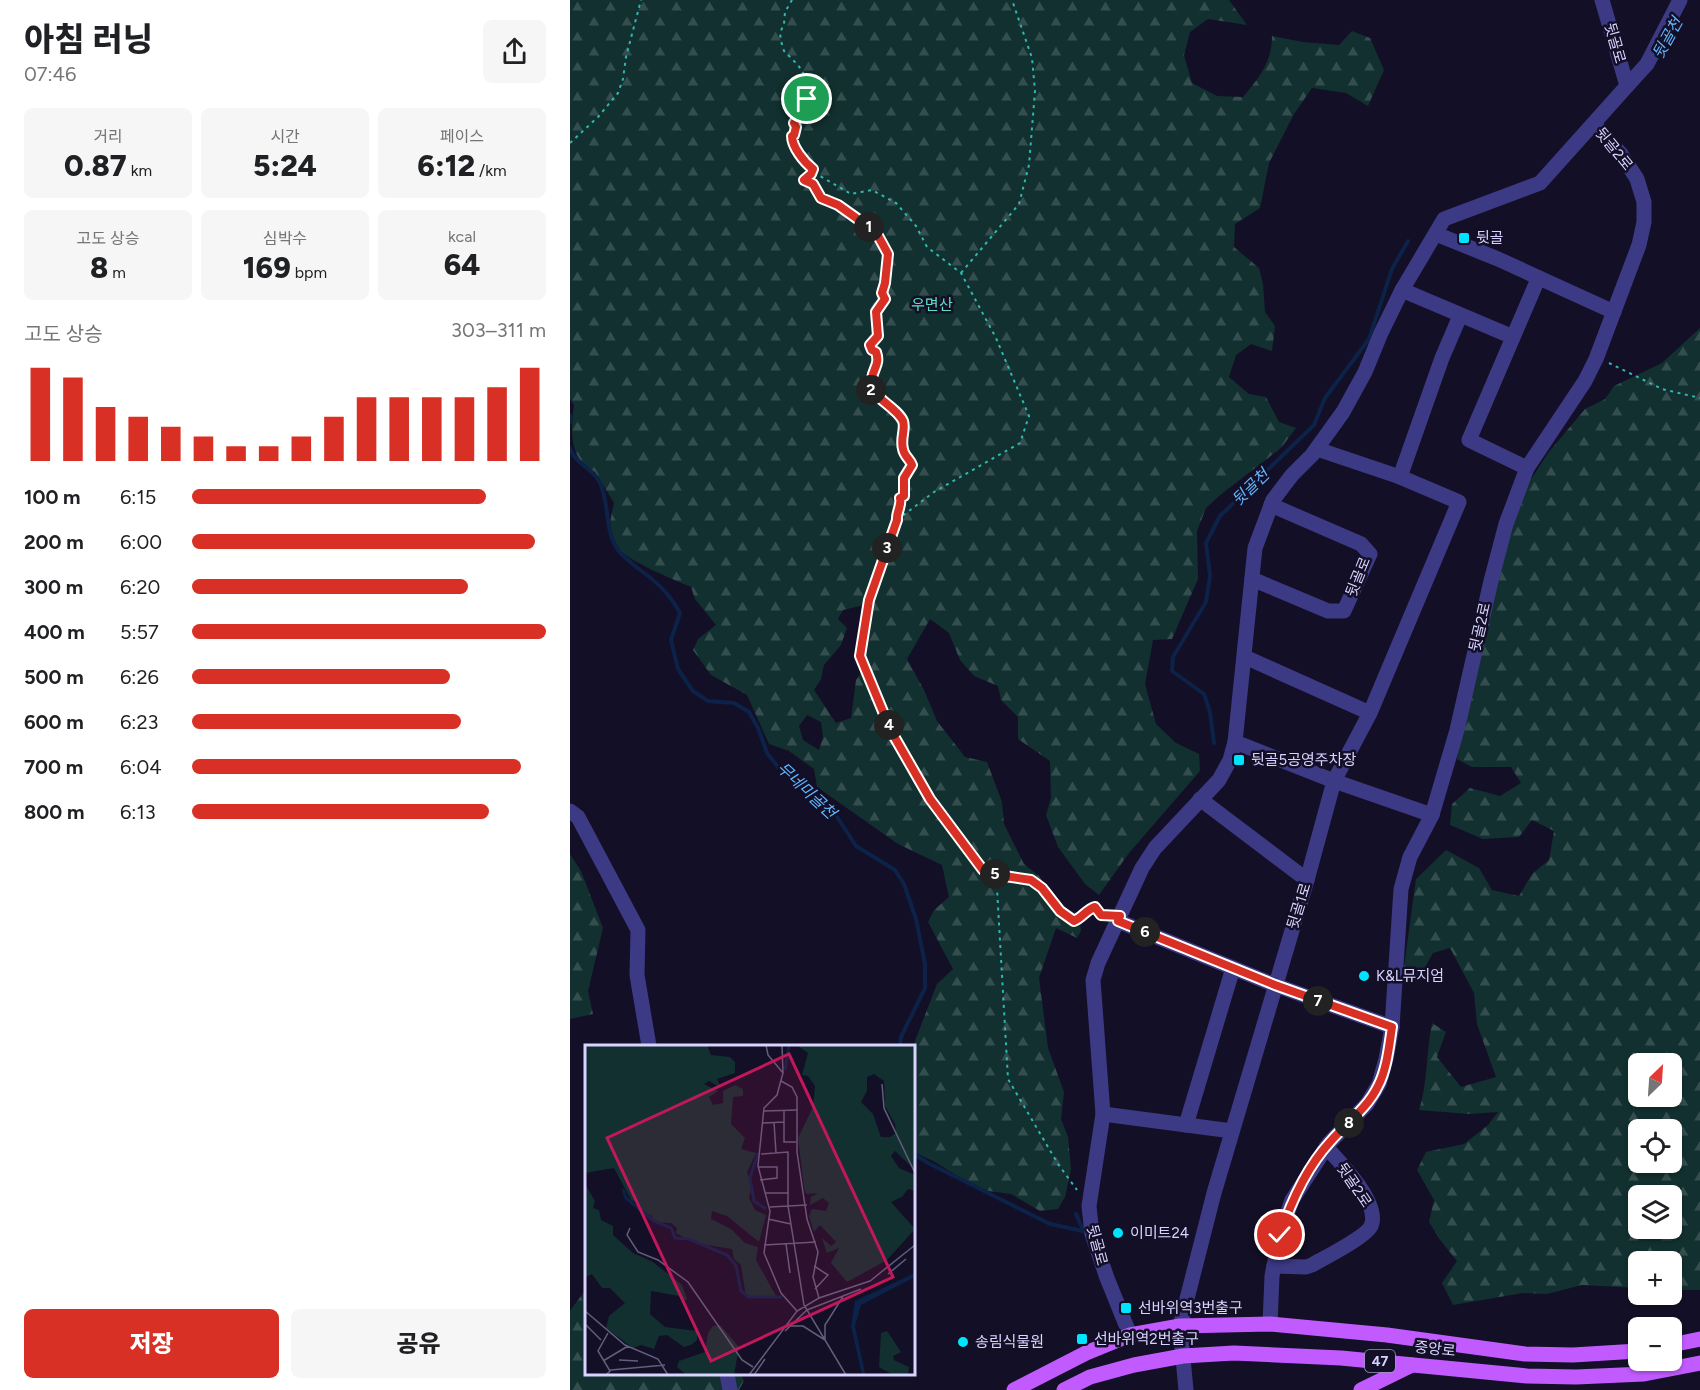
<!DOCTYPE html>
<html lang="ko">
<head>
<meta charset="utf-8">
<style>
	body { margin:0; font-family:Figtree,"Noto Sans KR",sans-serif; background:#f6f6f6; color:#202124; height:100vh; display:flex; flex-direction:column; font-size:22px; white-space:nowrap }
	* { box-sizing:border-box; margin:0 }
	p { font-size:20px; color:#757577 }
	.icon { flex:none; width:33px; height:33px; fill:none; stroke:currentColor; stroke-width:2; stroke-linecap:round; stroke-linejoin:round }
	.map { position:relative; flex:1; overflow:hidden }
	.drawer { display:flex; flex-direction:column; background:#fff; width:570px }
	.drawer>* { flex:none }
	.needle { width:39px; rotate:25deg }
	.tools { position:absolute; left:1058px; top:1053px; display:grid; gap:12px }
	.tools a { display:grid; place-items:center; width:54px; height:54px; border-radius:9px; background:#fff; box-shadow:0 2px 4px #0004; font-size:30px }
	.pin { position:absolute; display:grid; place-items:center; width:51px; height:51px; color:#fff; margin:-26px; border:3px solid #fff; border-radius:50%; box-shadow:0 2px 6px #0007 }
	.km { position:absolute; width:30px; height:30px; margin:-15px; border-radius:50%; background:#222; color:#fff; font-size:16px; line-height:30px; text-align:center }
	.round { display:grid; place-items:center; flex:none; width:63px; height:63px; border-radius:9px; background:#f6f6f6 }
	.headline { display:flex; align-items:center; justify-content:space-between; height:102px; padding:0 24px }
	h1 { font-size:33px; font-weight:800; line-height:45px }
	.figures { display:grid; grid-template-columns:repeat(3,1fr); gap:9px; height:102px; padding:6px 24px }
	.figures div { display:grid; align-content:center; border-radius:9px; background:#f6f6f6; text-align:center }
	.figures b { font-size:30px; font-weight:800 }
	.figures small { font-size:16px; font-weight:400 }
	.figures p { font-size:16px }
	.chart { height:168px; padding:12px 24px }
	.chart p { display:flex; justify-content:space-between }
	.chart svg { width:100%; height:108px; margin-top:6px; stroke:#d93025; stroke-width:6 }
	.cta { display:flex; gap:12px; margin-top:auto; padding:12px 24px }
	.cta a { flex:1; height:69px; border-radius:9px; background:#d93025; color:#fff; font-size:24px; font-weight:800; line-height:69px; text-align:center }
	.cta a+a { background:#f6f6f6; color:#202124 }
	ul { padding:0 24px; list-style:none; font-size:20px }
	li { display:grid; grid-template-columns:96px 72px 1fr; align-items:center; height:45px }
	li i { height:15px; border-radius:8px; background:#d93025 }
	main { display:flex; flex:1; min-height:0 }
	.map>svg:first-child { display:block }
	.forest { fill:url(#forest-firs); fill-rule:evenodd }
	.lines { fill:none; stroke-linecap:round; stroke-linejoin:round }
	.stream { stroke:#0c2248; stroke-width:4 }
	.path { stroke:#2fb8b0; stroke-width:2; stroke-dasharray:3 4.5; stroke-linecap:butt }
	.minor { stroke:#3d3a85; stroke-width:15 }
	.major { stroke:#c25bff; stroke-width:15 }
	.route-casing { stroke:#fff; stroke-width:12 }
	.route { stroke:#d93025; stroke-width:8 }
	.poi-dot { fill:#00e5ff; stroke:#130f26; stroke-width:2 }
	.labels { text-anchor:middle; stroke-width:5; stroke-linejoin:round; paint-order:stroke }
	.shield { fill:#130f26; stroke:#9e99be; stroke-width:1.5 }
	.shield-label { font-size:14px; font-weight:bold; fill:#d9d4ff }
	.street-label { font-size:15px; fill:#d9d4ff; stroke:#130f26 }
	.poi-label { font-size:15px; fill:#d9d4ff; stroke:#130f26; text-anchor:start }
	.park-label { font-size:15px; fill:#5fe0c0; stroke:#130f26 }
	.water-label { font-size:16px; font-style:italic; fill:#62b6ff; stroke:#130f26 }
	.inset-river { fill:none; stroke:#0c2248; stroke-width:3 }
	.inset-road { fill:none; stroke:#625e7d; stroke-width:1.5 }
	.view { fill:#c2185b; fill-opacity:0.15; stroke:#c2185b; stroke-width:3 }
	.inset-edge { fill:none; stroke:#d9d4ff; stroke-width:3 }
</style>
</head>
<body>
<main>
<section class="drawer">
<div class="headline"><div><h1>아침 러닝</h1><p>07:46</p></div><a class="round"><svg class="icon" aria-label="share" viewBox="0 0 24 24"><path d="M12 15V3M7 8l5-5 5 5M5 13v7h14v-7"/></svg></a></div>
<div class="figures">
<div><p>거리</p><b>0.87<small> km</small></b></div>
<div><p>시간</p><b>5:24</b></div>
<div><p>페이스</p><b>6:12<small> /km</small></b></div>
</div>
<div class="figures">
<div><p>고도 상승</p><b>8<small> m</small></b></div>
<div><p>심박수</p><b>169<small> bpm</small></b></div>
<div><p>kcal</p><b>64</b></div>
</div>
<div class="chart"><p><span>고도 상승</span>303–311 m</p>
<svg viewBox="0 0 160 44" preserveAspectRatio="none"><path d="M5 44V6M15 44V10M25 44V22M35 44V26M45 44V30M55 44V34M65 44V38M75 44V38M85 44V34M95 44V26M105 44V18M115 44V18M125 44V18M135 44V18M145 44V14M155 44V6"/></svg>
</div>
<ul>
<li><b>100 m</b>6:15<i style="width:83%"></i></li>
<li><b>200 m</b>6:00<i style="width:97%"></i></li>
<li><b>300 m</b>6:20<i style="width:78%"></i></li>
<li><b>400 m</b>5:57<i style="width:100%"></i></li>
<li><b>500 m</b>6:26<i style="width:73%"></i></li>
<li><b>600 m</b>6:23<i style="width:76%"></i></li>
<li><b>700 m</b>6:04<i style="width:93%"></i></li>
<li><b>800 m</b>6:13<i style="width:84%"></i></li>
</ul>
<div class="cta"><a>저장</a><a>공유</a></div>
</section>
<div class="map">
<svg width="1130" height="1390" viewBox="0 0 1130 1390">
	<defs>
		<pattern id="forest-firs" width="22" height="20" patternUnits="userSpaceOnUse" patternTransform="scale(1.5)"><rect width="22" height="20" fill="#12302f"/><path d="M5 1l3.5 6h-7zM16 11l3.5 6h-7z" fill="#344d4e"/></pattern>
	</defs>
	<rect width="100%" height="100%" fill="#130f26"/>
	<g class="forest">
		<path d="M0,0H659L677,25L638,19L620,32L614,55L622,83L647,96L673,97C689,78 702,62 702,36L733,42L769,45L782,31L800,38L814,70L798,106L776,93L742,88L724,114L699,163L690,208L665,224L664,247L689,268L693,284L695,312L705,326L702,351L681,344L666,355L659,377L679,394L696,397L709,422L726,428L711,448L649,496L636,508L627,531L628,579L602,639L583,640L575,684L586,724L606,743L629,754L630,771L559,853L529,895L515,884L488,847L476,815L481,798L480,761L448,739V717L431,700L428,686L404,676L390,660L379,633L360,619L337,659L354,690L367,721L395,757L417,762L432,802L434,824L454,864L469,876L490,906L509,915L511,931L507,938L486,928L469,978L478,1048L494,1092L491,1119L498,1137L501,1169L495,1197L488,1209L470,1211L441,1194L410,1190L365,1162L344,1152L343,1046L367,984L383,969L358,922L364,910L379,897L372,865L328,844L247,787L244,769L219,751L199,744L177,695L141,675L123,650L128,639L146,625L125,599L121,587C103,579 48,558 41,540C37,530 42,513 44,503L25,472C0,461 0,433 4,405L0,399ZM298,604L303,614L289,648L293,670L286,680L281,718L266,723L244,690L251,679L254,665L271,645L277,628L268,619L273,610ZM237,715L251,722L253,737L249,750L233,740L229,726Z"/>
		<path d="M1130,328V1290H1101V1262H1068V1288L1012,1285L977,1294L953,1293L883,1305L872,1283L887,1261L871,1241L859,1222L864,1200L847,1170L856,1152L894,1144L918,1125L928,1112L899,1114L849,1110C858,1082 856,1052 862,1023L876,1032L867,1057L891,1087L926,1077L907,1024L904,993L880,948L863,953L847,982L833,974L846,879L876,850L909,868L922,890L949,896L962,874L979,860L984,831L962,820L949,837L913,839L880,825L882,804L900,788L930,796L951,783L941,767H902L887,759L892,721L951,495L978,453L1015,409L1035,399L1044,386L1092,363ZM1068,1064H1101V1096H1068ZM1068,1130H1101V1162H1068ZM1068,1196H1101V1228H1068Z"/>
		<polygon points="0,854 11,871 33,928 18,991 23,1014 0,1019"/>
		<polygon points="16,1289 16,1374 171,1374 174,1381 169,1390 0,1390 0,1311"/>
	</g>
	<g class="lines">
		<g class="stream">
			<polyline points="1086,60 1103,30"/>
			<polyline points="0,415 0,422"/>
			<path d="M0,448C5,464 24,469 30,483C40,505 34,530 48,550C52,556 60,561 65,566C84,580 99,592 110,613L101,640L108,669L123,691L138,701L164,703L179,712L188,728L197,753L208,767L262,809L286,846L325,870L334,884L346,919L355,964V988L331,1037L330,1046"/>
			<polyline points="644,743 640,712 634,694 602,671 603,657 636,602 640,576 636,543 650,516 744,425 755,398 799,339 822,269 838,241"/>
			<polyline points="344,1154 358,1163 480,1224 513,1231"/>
			<polyline points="506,1214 513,1230"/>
		</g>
		<g class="path">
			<polyline points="222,0 215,12 214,24 210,33 211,41 214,51 228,65 243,88 241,95 232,101 229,116 224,123 226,127 224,135 222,136 222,144 245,173 281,194 302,190 326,203 346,226 357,247 391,273 426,338 459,416 450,443 364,492 327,520 299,600 290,656 321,731 360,799 427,889 438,1079 488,1164 507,1190"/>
			<polyline points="0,143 28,117 48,93 53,79 56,57 71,0"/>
			<path d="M242,169L241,174L234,180L235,182L242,184L251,198L268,205L306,232L318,254L315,283L312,293L315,299L306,312L308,336L300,345L302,349L306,352C310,366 297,383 302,391C304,395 307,395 310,397C315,400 329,414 332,420C340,432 321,442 342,462L341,468L334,478V496L330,498L327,520"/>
			<polyline points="391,273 449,204 459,165 465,91 462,58 442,0"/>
			<polyline points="1039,363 1092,389 1130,398"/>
			<path d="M413,870L428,875L461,880L472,888L490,911L504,921C512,918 517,909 525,907L527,912L535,916"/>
		</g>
		<g class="minor">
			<polyline points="1057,86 1077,64 1110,0"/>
			<polyline points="866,234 928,259 1044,312"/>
			<polyline points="832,290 943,337"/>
			<polyline points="957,468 899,440 968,279"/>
			<polyline points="830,477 872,358 890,316"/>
			<polyline points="682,579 758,611 774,611 800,554 791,544 701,505"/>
			<polyline points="675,657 800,713"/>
			<polyline points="665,742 764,781 862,815"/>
			<polyline points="630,799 737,880"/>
			<polyline points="0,811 8,817 68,930 67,975 79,1046"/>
			<polyline points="548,921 705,985 822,1027"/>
			<polyline points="533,1114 662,1131"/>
			<polyline points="616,1125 663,968"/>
			<path d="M704,1266L736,1267L742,1265C754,1258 796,1237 801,1226C811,1204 770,1162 756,1147"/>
			<polyline points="700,1324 702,1276 710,1235 722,1200 759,1143 797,1104 809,1084 816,1059 822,1027 831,889 840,857 862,815 887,730 921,581 936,524 957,468 1015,381 1026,359 1069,245 1074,222 1074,202 1067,179 1051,154 1024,124"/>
			<polyline points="560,1335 537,1278 522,1234 519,1206 533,1114 523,980 528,963 572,868 585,848 649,780 660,760 665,742 685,548 703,500 722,475 742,455 773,412 795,372 811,333 832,290 874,219 970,183 1057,86 1032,0"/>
			<polyline points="157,1374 160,1390"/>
			<polyline points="616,1390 610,1326 644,1193 737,880 764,781 800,713 889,502 830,477 747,449"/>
		</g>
		<g class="major">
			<polyline points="1101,1345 1130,1339"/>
			<polyline points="444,1390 516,1353 560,1335 610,1326 700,1324 817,1335 955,1354 1003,1355 1068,1351"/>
			<polyline points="494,1390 520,1377 564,1365 613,1356 664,1353 771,1358 957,1376 1006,1377 1074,1374 1130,1363"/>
			<polyline points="791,1390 842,1365"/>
		</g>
	</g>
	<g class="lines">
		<defs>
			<path id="route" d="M237,99L232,101L229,116L224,123L226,127L224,135L222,136C222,147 234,162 243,169L241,174L234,180L243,184L251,198L268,205L306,232L318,254L315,283L312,293L315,299L306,312L308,336L300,345L302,350L306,352C310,364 304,367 302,378C302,381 302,384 301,388C304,397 328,409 333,421C336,429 330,438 333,449C334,456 340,459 342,465L334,478V496L330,498C332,506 326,512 327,520L299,600L290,656L321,731L360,799L413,870L428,875L461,880L472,888L490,911L504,921C512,918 517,909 525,907L531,915L550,916L548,921L705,985L822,1027C819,1046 817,1069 808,1086C797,1109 776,1123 760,1142C736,1168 721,1202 710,1235"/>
		</defs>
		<use href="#route" class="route-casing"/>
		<use href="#route" class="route"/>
	</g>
	<g class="poi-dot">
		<rect x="888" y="232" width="12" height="12" rx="3"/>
		<rect x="663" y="754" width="12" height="12" rx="3"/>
		<circle cx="794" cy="976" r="6"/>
		<circle cx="548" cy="1233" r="6"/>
		<rect x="550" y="1302" width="12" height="12" rx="3"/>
		<rect x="506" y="1333" width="12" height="12" rx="3"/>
		<circle cx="393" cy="1342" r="6"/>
	</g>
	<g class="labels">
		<rect class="shield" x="795" y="1350" width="30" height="22" rx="4.5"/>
		<g class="shield-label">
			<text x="810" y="1366">47</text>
		</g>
		<g class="street-label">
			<text transform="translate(1045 43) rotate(74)" y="5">뒷골로</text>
			<text transform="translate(1044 149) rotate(51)" y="5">뒷골2로</text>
			<text transform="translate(788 577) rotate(-68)" y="5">뒷골로</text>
			<text transform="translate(910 627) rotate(-77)" y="5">뒷골2로</text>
			<text transform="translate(729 906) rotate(-73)" y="5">뒷골1로</text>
			<text transform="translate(784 1185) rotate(56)" y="5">뒷골2로</text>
			<text transform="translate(527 1245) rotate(75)" y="5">뒷골로</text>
			<text transform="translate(865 1349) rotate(6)" y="5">중앙로</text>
		</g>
		<g class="poi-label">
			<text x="906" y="243">뒷골</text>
			<text x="681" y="765">뒷골5공영주차장</text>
			<text x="806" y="981">K&amp;L뮤지엄</text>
			<text x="560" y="1238">이미트24</text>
			<text x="568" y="1313">선바위역3번출구</text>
			<text x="524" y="1344">선바위역2번출구</text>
			<text x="405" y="1347">송림식물원</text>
		</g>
		<g class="park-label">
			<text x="362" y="310">우면산</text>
		</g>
		<g class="water-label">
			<text transform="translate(1097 38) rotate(-61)" y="6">뒷골천</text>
			<text transform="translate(680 487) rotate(-44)" y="6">뒷골천</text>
			<text transform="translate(237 790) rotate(43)" y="6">무네미골천</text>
		</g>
	</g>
	<g transform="translate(15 1045)">
		<rect width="330" height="330" fill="#130f26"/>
		<path d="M0,0H122L126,10L145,12L150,17V28L132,34L136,43L124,36L119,39L133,46L124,52L128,60L138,58V46L150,40L158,44V51L148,52L146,79L160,93L156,104L171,108L162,127L167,139L164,153L170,165L181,170L174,197L142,171L127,166L126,174L146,184L160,198L173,202L171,215L191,251L161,252L156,220L149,214L147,204L110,198L91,188L92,183L86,178L69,177L67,171L55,165L53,158L46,155L29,123L0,128ZM330,0V125L310,106L306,111L314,123L330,130V146L323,144L317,152L306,157L330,184L302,215L262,237L246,218L254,203L242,208L237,193L246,201L251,197L235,180L229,187L224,171L227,164L241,166L244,158L238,153L225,160L226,152L233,148L221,149L219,142L213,93L228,62L230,41L223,31L217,30L223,8L213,1ZM289,29L299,36L300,61L310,79L311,88L305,92H296L288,69L276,57L282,46V32ZM0,139L10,156L8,163L14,165L16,175L28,181V190L48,208L68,217L97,240L102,254L98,257L94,251L66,246L65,269L80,282L112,286V295L106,300L99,302L82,290L74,291L69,304L56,300L48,303L21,283L24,271L40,258L25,243H17L7,229L0,232ZM135,280L154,302L149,330H101L92,322L94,316L120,307L123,288L128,281ZM302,286L316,307L308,311L309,315L324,322L323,330H308L294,322L296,288Z" fill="#12302f" fill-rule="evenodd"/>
		<path d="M330,228V232L276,260L270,281L280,328L277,330L266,281L270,256Z" fill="#0c2248"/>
		<path class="inset-river" d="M200,25L204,0M173,108L165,133L169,156L181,164M38,144L41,153L69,176L86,183L90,193L104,194L142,210L151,221L156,246L163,252H197"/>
		<path class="inset-road" d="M181,0L183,10L198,28L192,50L179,63L173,121L185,166L179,208L196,248L212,266M197,0L198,28M196,36L207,42L212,52V107L222,174L233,207L228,232L234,253M297,39L299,63L330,128M179,66L213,65M199,66V97H211M189,77L191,108M178,78L199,77M176,109L203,107V161L219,260L261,330M173,122H192V133L175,135M180,148H204M185,162L222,160M183,174L206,179M45,183L42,190L53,207L73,215L103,237L157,315L168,322M201,199L205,228M179,200L231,197M229,221L243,230L230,244M303,229L321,214M0,266L40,300L73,314L83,330M0,279L16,295M205,281H218L240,295M200,286L222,265L276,244M23,288L13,306L25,326M240,295V280L259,250M34,315L53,316M18,316L43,301M21,330L26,325L80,320M164,330L212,266L234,253L285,236L330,200M169,330L180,314"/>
		<path class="view" d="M204,9L308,232L126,316L22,93Z"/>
		<rect width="330" height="330" class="inset-edge"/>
	</g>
</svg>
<div class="tools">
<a><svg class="needle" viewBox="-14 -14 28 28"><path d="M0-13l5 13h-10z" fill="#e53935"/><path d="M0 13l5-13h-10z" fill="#757577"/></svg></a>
<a><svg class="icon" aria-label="locate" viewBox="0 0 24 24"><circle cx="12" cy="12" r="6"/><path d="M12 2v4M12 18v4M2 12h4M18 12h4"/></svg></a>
<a><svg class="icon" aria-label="layers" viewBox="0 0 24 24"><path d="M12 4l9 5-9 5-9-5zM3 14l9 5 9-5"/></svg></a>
<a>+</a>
<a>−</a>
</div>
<div class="pin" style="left:237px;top:99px;background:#1e9e55"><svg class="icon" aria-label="arrive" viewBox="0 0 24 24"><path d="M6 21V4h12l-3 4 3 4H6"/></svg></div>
<div class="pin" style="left:710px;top:1235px;background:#d93025"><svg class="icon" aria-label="check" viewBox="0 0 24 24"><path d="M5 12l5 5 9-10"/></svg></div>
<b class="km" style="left:299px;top:227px">1</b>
<b class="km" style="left:301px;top:390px">2</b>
<b class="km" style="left:317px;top:548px">3</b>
<b class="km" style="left:319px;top:725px">4</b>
<b class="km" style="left:425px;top:874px">5</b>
<b class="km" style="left:575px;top:932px">6</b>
<b class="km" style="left:748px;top:1001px">7</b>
<b class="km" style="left:779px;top:1123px">8</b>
</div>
</main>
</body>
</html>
